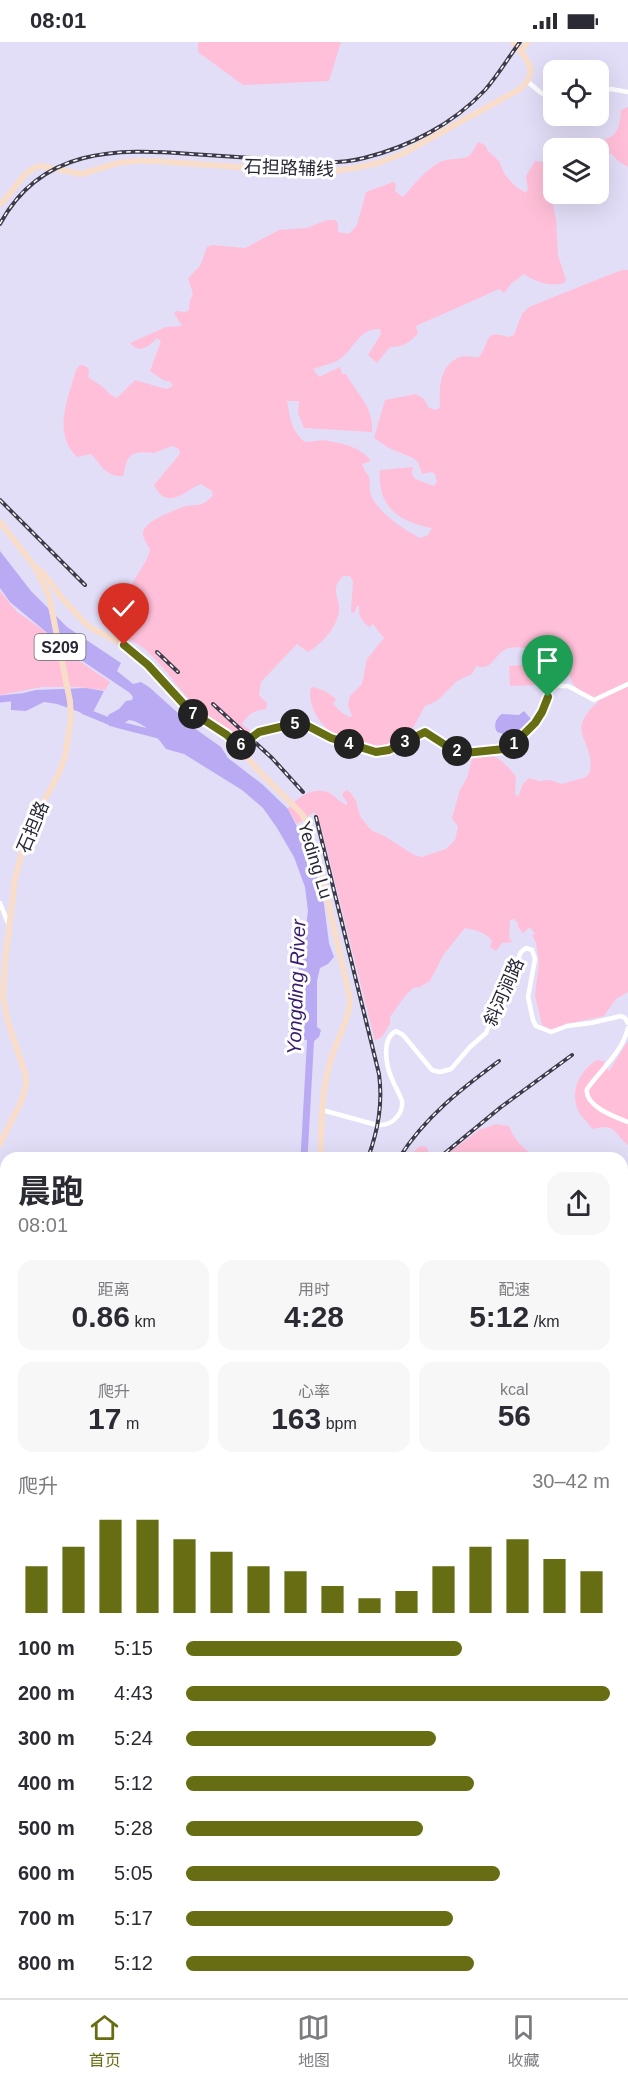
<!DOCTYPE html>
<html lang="zh">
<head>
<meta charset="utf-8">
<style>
	body { margin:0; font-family:Arial,"Noto Sans SC",sans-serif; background:#f7f7f7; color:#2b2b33; height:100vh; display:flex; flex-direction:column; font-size:22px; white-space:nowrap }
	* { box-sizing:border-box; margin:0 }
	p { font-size:20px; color:#7c7c81 }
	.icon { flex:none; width:33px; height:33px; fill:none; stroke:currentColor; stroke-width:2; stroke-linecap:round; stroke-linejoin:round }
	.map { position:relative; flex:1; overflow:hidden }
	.details { position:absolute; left:0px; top:1110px; width:628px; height:846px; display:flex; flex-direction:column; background:#fff; border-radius:18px 18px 0 0; box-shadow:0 6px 24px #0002 }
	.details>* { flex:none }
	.buttons { position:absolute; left:543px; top:18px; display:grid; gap:12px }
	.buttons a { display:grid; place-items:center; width:66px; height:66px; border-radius:12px; background:#fff; box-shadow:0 6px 24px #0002; font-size:30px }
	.pin { position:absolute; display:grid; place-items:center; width:51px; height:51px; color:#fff; margin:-62px -26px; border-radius:50% 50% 50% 0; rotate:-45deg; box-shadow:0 0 6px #0007 }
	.pin .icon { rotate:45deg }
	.km { position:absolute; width:30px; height:30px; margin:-15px; border-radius:50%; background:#222; color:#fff; font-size:16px; line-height:30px; text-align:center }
	.round { display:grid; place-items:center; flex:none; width:63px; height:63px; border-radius:18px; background:#f7f7f7 }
	.overview { display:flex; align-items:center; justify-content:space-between; height:102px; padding:0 18px }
	h1 { font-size:33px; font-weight:700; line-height:45px }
	.figures { display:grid; grid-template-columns:repeat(3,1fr); gap:9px; height:102px; padding:6px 18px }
	.figures div { display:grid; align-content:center; border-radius:15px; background:#f7f7f7; text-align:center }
	.figures b { font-size:30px; font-weight:700 }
	.figures small { font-size:16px; font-weight:400 }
	.figures p { font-size:16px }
	.chart { height:168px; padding:12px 18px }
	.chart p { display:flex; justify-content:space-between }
	.chart svg { width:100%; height:108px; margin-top:6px; stroke:#666d12; stroke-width:6 }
	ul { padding:0 18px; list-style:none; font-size:20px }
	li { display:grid; grid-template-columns:96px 72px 1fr; align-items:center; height:45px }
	li i { height:15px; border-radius:8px; background:#666d12 }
	.status { display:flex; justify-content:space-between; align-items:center; height:42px; padding:0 30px; background:#fff; direction:ltr }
	.status svg { height:16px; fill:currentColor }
	.tab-bar { display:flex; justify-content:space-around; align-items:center; height:84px; border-top:2px solid #e1e1e2; background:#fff; font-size:16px; color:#7c7c81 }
	.tab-bar a { display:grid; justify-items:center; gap:3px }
	.tab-bar .current { color:#666d12 }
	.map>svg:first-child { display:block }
	.green { fill:#ffbfd8 }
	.water { fill:#baaaf4 }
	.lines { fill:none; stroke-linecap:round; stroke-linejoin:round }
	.stream { stroke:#baaaf4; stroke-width:1.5 }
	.river { stroke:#baaaf4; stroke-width:7 }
	.minor { stroke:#fff; stroke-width:4.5 }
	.major { stroke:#f9ddcb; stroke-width:6 }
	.rail-casing { stroke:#3d3a4b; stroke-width:4 }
	.rail { stroke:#fff; stroke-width:1.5; stroke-dasharray:4.5; stroke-linecap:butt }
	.route-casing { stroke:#fff; stroke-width:12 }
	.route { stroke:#666d12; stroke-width:8 }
	.labels { text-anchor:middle; stroke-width:6; stroke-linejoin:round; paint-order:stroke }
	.shield { fill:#fff; stroke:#696772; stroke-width:1.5 }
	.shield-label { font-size:16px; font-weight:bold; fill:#292636 }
	.street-label { font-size:18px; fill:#292636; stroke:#fff }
	.water-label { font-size:20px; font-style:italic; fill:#3a1b6f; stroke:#fff }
</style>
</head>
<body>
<div class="status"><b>08:01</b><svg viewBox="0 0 49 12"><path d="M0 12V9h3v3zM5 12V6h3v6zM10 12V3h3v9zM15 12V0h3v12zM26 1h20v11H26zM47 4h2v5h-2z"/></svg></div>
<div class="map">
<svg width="628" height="1956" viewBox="0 0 628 1956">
	<rect width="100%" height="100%" fill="#e3def8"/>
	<g class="green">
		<polygon points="198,0 341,0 329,39 243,43 198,10"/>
		<path d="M628,65V125L618,119L611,111C605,116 604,126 599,132L598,106H591L592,99C615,99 620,89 621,68Z"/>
		<path d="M478,100L485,103L488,109L499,119L505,133L515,144L526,151L528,147L526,134L535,119L553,121V146L551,154L556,178L558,213L566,238L564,241C551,245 535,240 524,232L512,241L504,251L499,247L416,284L418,291C410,301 403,305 390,305L377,321L368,313L381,292L380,287C359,286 354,307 340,317C333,322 321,324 313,327L319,335L340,325L342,332H346C357,352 374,365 372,390L304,386L298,371L299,359H287C290,375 291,389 305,400C313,400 322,397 329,399C344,402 361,405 371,419L362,422C363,427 367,431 369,435C371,440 369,445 370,450C374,468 404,488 420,496L428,493L432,486C399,480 377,465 380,428L413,425L412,432L415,437L434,444L437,440L435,432L432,430L422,432L418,420L413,416L389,406L374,396L385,358L416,352L424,357L429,366L437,368L440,365C439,347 439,323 460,315C466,313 473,316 479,315C491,300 483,287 508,295L514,293L522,272L529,265L601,236L622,228H628V950L616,957L604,974L566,982L555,988L548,986L542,983L535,953L539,920L536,901L532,893L535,892L530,885L523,891L518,885V881L514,877L510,878L509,896L513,900L502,901L496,909L490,905L492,898C484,890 475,888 465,886L444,912L430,939L420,945L413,946L405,954L390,975V982L382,995L375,999L321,785L314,770L297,782L288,767C296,756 312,745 327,750C334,752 340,761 347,763V760L342,753L346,748L350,750L356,759L360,774L371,788L386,795L414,813L422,815L446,807L455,798L458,785L452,776L460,748L467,736L472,717L475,713C494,709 506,721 516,735L515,752L518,755L523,742L529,736L539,739L550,738L562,742L586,735L590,730C595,696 563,691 598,660C591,654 582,650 575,644C570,640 572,637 569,632C562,615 522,600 506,607C498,610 493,623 485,625C482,626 479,624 476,624L472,632L457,639L437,659L425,664L413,686L400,691L391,704C356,715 308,686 310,648L312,645C322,647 328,650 336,657L333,662L341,670L349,675L352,674L348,663L350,654L362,642L367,617L384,596L373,582L369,585C361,578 358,574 359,564H357L354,571L351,570L353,539L350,534H343C329,548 340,553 339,569C338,584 321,603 308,610L297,602L261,640L259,653L267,661L266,667C254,669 249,671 242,682L252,690L241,698C229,685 213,679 200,668C180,651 167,627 147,609C132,596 106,588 98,569L100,561L112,552L128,553C132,536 146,524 150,508C148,502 142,497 143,490C145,479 173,469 183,465C189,462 198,465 206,460C206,460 212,454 213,454L212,449L201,442C185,448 167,470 154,443L180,412L179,407L172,404L154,411L141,410L133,412L127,418L123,434C105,435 101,422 91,412L77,415C52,391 68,357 76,328L80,323L86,324L89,328L88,335L103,345L111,353L117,356L135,338L166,347L173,344L171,340L163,338L150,329L161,299L157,296C149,305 139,312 130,301L166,285L182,284L174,271L177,269L185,270L189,268L190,258L193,252L188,236L200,224L207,205L212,203L245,206L279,188L307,186L327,178H335L338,181V190L349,192L357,183L366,150L393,140L396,142L395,149L403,155C415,142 424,129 440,120C451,115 465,119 471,112C474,109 475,104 478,100Z"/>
		<polygon points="0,549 17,570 43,588 72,614 110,640 105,648 77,645 42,645 0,653"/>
		<polygon points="536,622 537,643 510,644 509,624"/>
		<path d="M628,999V1103C613,1091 617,1081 592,1087C589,1081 583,1077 580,1072C568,1051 579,1029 597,1018L604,1019V1023L609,1029Z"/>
		<path d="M496,1082L509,1084C514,1098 525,1109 538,1116L443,1115L479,1088Z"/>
		<polygon points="420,1104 426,1105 431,1114 430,1116 407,1116"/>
		<polygon points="623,1129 628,1130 628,1212 623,1210"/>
		<polygon points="623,1420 628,1437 628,1956 360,1956 365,1950 622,1950"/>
		<polygon points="6,1666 6,1950 286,1950 287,1956 0,1956 0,1669"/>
	</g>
	<g class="water">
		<path d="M0,509L31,549L67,585L121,621L117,629L133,642L141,640L149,645L197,688L221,705L228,716L262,742L288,767L307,804L314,823L324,862L329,901L334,915L328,922L320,926L317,939V985L321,988L319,995L314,999L299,997L288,992L298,935L300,904L305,891L308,869L305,845L294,815L277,786L263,766L242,748L184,712L166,707C158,695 144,680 129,678L118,685L109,684L108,673L119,667L126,659L132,658L133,655L130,651L75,614L10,560L0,546Z"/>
		<polygon points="86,646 104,649 91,674 57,662 44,660 26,669 11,668 11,654 36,648"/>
		<path d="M524,669L533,679C518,692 517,697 497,690C493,683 496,676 502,672L519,673Z"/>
	</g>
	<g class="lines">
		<polyline class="stream" points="622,1299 627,1307 628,1322"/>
		<g class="river">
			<polyline points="0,657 19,655"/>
			<polyline points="84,669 116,682 159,693"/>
			<polyline points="304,1116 311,990"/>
			<polyline points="0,1519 6,1514"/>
		</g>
		<g class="minor">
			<polyline points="528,40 541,51 554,54"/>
			<polyline points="598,49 611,47 628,50"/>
			<polyline points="239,705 259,690 297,681 306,683 331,696 376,710 389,708 425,690 453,708 465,711 504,707 512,704 539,676 548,655 556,644 568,644 594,658 628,642"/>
			<polyline points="0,861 8,881"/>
			<path d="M628,986C622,1011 601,1027 587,1047C584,1064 615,1075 628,1080"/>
			<path d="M322,1068L373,1082C381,1084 389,1083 395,1077C400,1072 403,1066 402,1059C400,1052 395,1045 392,1037C386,1024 381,997 396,989L403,993L432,1028L440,1030L451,1027L470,1005L486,991L521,910L526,906L532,908L535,917L528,955L533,978L536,984L551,990L567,984L591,981L621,974L625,976L628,981"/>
			<polyline points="622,1137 628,1137"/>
			<polyline points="622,1268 628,1276"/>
			<polyline points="622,1328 628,1325"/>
			<polyline points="622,1344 628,1354"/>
			<polyline points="0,1575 6,1579"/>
			<polyline points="290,1950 291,1956"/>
			<polyline points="306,1956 314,1950"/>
			<polyline points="328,1956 330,1950"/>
		</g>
		<g class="major">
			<polyline points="520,9 528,0"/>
			<path d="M0,162C14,151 23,126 41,124L81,132L118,121L135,119H152L298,129L327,130L355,126L378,121L402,112L520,47C541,29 526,16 513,0"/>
			<polyline points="0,480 35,525 49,554 70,659 71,677 65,715 58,733 27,791 15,837 5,920 3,955 8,980 25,1031 26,1042 21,1060 0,1102"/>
			<path d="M35,525L44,532L62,556L83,579L91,586L124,603L148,623L197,675L227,693L258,728L302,772L309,785L319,820L350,957C349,978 338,995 332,1014C321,1047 321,1082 321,1116"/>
			<polyline points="0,1559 6,1551"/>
		</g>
		<defs>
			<g id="rail">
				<path d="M0,182C41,106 116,106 191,112C222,114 252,116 282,118C309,120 337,123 364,116C409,105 453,82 485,48C498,33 508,16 520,0"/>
				<polyline points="0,458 85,543"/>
				<polyline points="157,610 178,630"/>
				<polyline points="213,662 272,716 303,750"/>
				<path d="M316,775L379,1032C383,1062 378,1088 368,1116"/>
				<path d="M399,1116C425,1075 461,1047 499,1019"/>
				<polyline points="439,1116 501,1065 572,1013"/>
				<polyline points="0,1733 5,1728"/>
			</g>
		</defs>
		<use href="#rail" class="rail-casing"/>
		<use href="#rail" class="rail"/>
	</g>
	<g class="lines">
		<defs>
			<polyline id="route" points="124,603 148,623 190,669 227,693 239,705 259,690 297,681 306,683 331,696 376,710 389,708 425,690 453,708 465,711 504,707 512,704 535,681 542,670 548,655"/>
		</defs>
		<use href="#route" class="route-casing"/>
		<use href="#route" class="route"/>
	</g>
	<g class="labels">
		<rect class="shield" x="34.5" y="592" width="51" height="26" rx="4.5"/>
		<g class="shield-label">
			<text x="60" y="611">S209</text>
		</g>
		<g class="street-label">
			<text transform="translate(289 126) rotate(2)" y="6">石担路辅线</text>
			<text transform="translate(33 785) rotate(-67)" y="6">石担路</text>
			<text transform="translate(315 818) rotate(73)" y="6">Yeding Lu</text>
			<text transform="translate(504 950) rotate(-66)" y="6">斜河涧路</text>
		</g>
		<g class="water-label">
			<text transform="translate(296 945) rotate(-88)" y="7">Yongding River</text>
		</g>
	</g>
</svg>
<div class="buttons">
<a><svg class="icon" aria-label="locate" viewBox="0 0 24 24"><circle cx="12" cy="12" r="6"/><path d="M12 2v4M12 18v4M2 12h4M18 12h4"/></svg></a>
<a><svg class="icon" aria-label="layers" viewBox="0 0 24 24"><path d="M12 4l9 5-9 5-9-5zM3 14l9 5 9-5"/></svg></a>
</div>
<div class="pin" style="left:548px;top:655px;background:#1e9e55"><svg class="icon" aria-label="arrive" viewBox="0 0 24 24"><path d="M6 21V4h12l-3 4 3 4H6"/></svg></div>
<div class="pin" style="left:124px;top:603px;background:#d93025"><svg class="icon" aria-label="check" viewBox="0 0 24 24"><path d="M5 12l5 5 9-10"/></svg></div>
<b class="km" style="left:514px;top:702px">1</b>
<b class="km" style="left:457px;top:709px">2</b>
<b class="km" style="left:405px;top:700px">3</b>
<b class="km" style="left:349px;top:702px">4</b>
<b class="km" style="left:295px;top:682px">5</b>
<b class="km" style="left:241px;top:703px">6</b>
<b class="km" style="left:193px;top:672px">7</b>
<section class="details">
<div class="overview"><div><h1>晨跑</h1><p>08:01</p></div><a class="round"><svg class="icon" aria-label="share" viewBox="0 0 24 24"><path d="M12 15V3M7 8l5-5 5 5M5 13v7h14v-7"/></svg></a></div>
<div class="figures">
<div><p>距离</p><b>0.86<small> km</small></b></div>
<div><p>用时</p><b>4:28</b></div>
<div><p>配速</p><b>5:12<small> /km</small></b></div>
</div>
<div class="figures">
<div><p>爬升</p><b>17<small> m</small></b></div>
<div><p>心率</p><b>163<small> bpm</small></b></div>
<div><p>kcal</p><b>56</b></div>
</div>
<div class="chart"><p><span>爬升</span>30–42 m</p>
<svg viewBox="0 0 160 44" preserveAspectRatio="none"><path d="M5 44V25M15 44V17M25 44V6M35 44V6M45 44V14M55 44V19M65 44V25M75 44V27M85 44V33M95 44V38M105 44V35M115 44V25M125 44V17M135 44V14M145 44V22M155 44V27"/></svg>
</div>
<ul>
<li><b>100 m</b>5:15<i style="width:65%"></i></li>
<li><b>200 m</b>4:43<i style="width:100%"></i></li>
<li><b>300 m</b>5:24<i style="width:59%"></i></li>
<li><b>400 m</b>5:12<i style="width:68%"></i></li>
<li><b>500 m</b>5:28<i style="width:56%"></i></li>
<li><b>600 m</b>5:05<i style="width:74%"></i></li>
<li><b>700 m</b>5:17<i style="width:63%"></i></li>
<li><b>800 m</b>5:12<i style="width:68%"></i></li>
</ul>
</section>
</div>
<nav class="tab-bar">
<a class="current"><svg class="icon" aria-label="home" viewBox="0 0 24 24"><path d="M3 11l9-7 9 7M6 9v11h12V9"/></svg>首页</a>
<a><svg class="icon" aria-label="map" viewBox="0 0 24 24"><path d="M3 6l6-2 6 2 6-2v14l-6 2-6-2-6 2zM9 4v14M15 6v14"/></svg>地图</a>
<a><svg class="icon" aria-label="saved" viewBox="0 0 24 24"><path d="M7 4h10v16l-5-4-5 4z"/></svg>收藏</a>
</nav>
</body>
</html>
